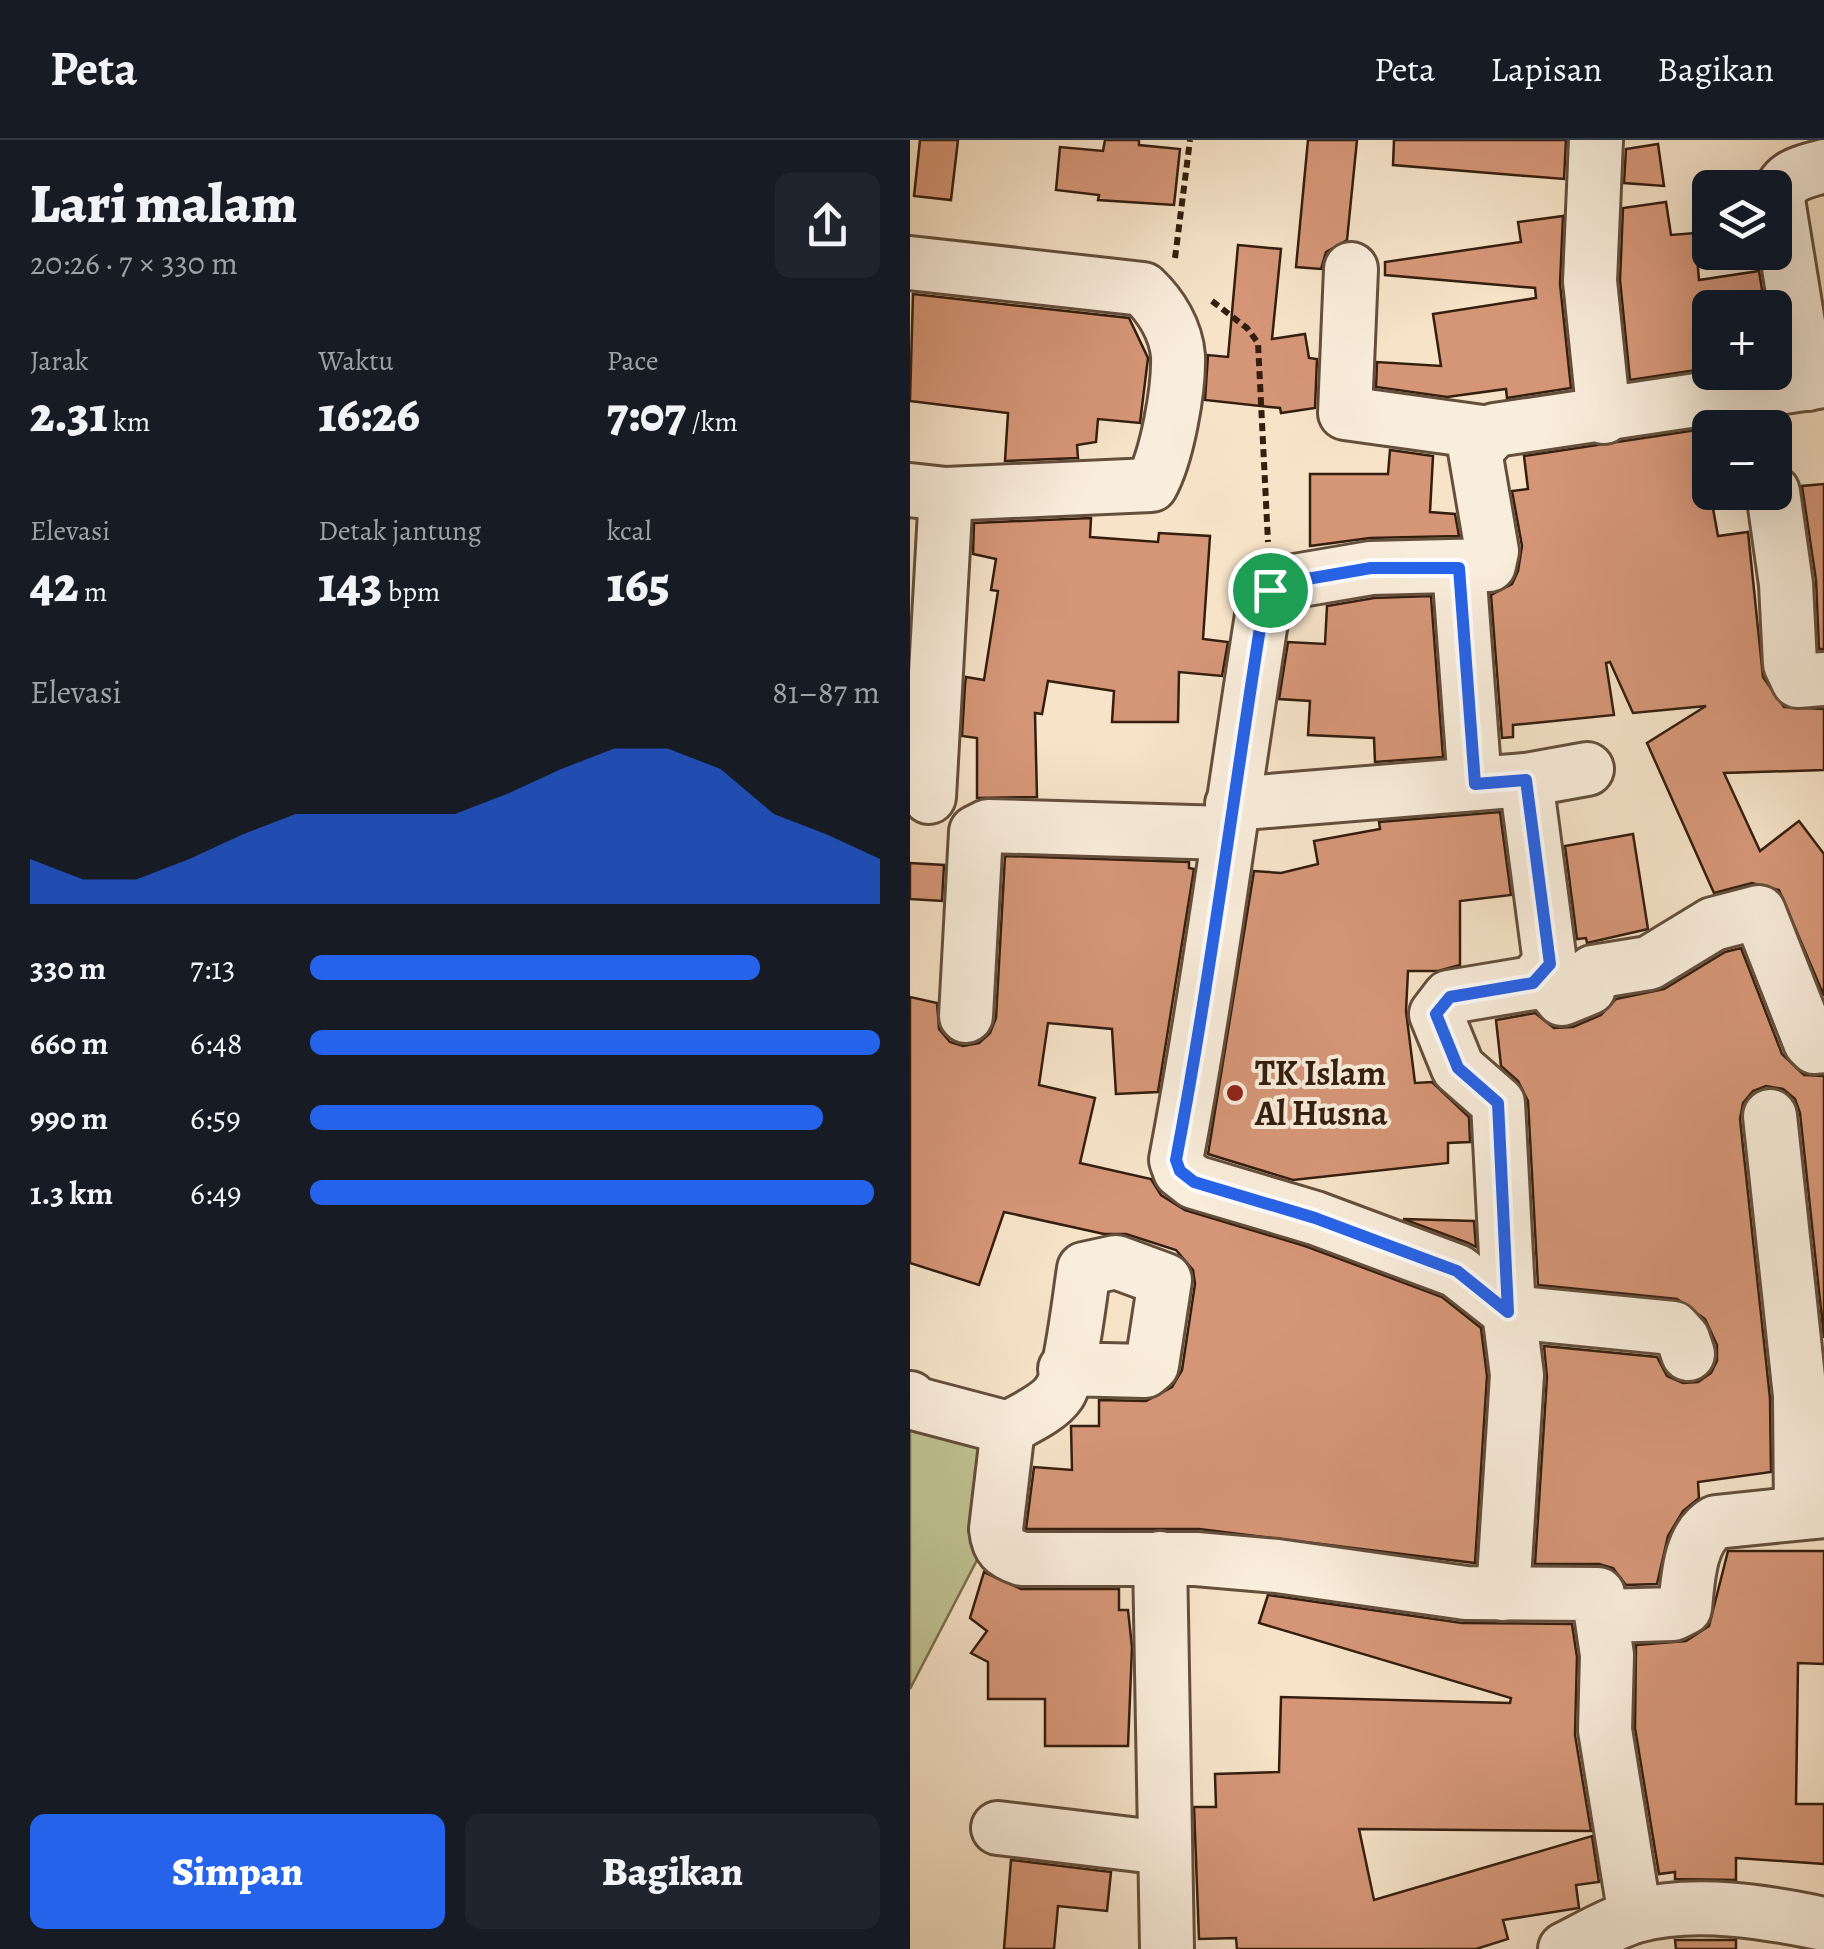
<!DOCTYPE html>
<html lang="id">
<head>
<meta charset="utf-8">
<style>
	body { margin:0; font-family:Alegreya,serif; background:#20242c; color:#f1f3f6; height:100vh; display:flex; flex-direction:column; font-size:38px; white-space:nowrap }
	* { box-sizing:border-box; margin:0 }
	p { font-size:32px; color:#9ea1a6 }
	.icon { flex:none; width:55px; height:55px; fill:none; stroke:currentColor; stroke-width:2; stroke-linecap:round; stroke-linejoin:round }
	.map { position:relative; flex:1; overflow:hidden }
	.side { display:flex; flex-direction:column; background:#171b24; width:910px }
	.side>* { flex:none }
	.controls { position:absolute; left:782px; top:30px; display:grid; gap:20px }
	.controls a { display:grid; place-items:center; width:100px; height:100px; border-radius:15px; background:#171b24; box-shadow:0 10px 40px #0002; font-size:50px }
	.pin { position:absolute; display:grid; place-items:center; width:85px; height:85px; color:#fff; margin:-42px; border:5px solid #fff; border-radius:50%; box-shadow:0 2px 10px #0007 }
	.round { display:grid; place-items:center; flex:none; width:105px; height:105px; border-radius:15px; background:#20242c }
	.headline { display:flex; align-items:center; justify-content:space-between; height:170px; padding:0 30px }
	h1 { font-size:55px; font-weight:800; line-height:75px }
	.figures { display:grid; grid-template-columns:repeat(3,1fr); gap:15px; height:170px; padding:10px 30px }
	.figures div { display:grid; align-content:center }
	.figures b { font-size:50px; font-weight:800 }
	.figures small { font-size:28px; font-weight:400 }
	.figures p { font-size:28px }
	.chart { height:280px; padding:20px 30px }
	.chart p { display:flex; justify-content:space-between }
	.chart svg { width:100%; height:180px; margin-top:10px; fill:#2563eb; opacity:.7 }
	.button { display:flex; gap:20px; margin-top:auto; padding:20px 30px }
	.button a { flex:1; height:115px; border-radius:15px; background:#2563eb; color:#fff; font-size:40px; font-weight:800; line-height:115px; text-align:center }
	.button a+a { background:#20242c; color:#f1f3f6 }
	ul { padding:0 30px; list-style:none; font-size:32px }
	li { display:grid; grid-template-columns:160px 120px 1fr; align-items:center; height:75px }
	li i { height:25px; border-radius:12px; background:#2563eb }
	header { display:flex; align-items:center; gap:60px; box-sizing:border-box; height:140px; padding:0 50px; background:#171b24; border-bottom:2px solid #363941 }
	header strong { font-size:48px }
	nav { display:flex; gap:55px; margin-inline-start:auto; font-size:35px }
	main { display:flex; flex:1; min-height:0 }
	.map>svg:first-child { display:block }
	.green { fill:#c0c393; stroke:#7a7050; stroke-width:2.5 }
	.building { fill:#d59677; stroke:#341e0e; stroke-width:2.5 }
	.lines { fill:none; stroke-linecap:round; stroke-linejoin:round }
	.minor-casing { stroke:#644f3c; stroke-width:58 }
	.path { stroke:#341e0e; stroke-width:6; stroke-dasharray:8 5; stroke-linecap:butt }
	.minor { stroke:#f9eddb; stroke-width:52 }
	.route-casing { stroke:#fff; stroke-width:20 }
	.route { stroke:#2563eb; stroke-width:12 }
	.poi-dot { fill:#8f2418; stroke:#f9eddb; stroke-width:4 }
	.labels { text-anchor:middle; stroke-width:8; stroke-linejoin:round; paint-order:stroke }
	.poi-label { font-size:35px; font-weight:bold; fill:#341e0e; stroke:#f9eddb; text-anchor:start }
</style>
</head>
<body>
<header>
<strong>Peta</strong>
<nav><a>Peta</a><a>Lapisan</a><a>Bagikan</a></nav>
</header>
<main>
<section class="side">
<div class="headline"><div><h1>Lari malam</h1><p>20:26 · 7 × 330 m</p></div><a class="round"><svg class="icon" aria-label="share" viewBox="0 0 24 24"><path d="M12 15V3M7 8l5-5 5 5M5 13v7h14v-7"/></svg></a></div>
<div class="figures">
<div><p>Jarak</p><b>2.31<small> km</small></b></div>
<div><p>Waktu</p><b>16:26</b></div>
<div><p>Pace</p><b>7:07<small> /km</small></b></div>
</div>
<div class="figures">
<div><p>Elevasi</p><b>42<small> m</small></b></div>
<div><p>Detak jantung</p><b>143<small> bpm</small></b></div>
<div><p>kcal</p><b>165</b></div>
</div>
<div class="chart"><p><span>Elevasi</span>81–87 m</p>
<svg viewBox="0 0 160 44" preserveAspectRatio="none"><path d="M0 44V33L10 38L20 38L30 33L40 27L50 22L60 22L70 22L80 22L90 17L100 11L110 6L120 6L130 11L140 22L150 27L160 33V44z"/></svg>
</div>
<ul>
<li><b>330 m</b>7:13<i style="width:79%"></i></li>
<li><b>660 m</b>6:48<i style="width:100%"></i></li>
<li><b>990 m</b>6:59<i style="width:90%"></i></li>
<li><b>1.3 km</b>6:49<i style="width:99%"></i></li>
</ul>
<div class="button"><a>Simpan</a><a>Bagikan</a></div>
</section>
<div class="map">
<svg width="914" height="1809" viewBox="0 0 914 1809">
	<rect width="100%" height="100%" fill="#f6e3c8"/>
	<filter id="stains"><feTurbulence type="fractalNoise" baseFrequency=".002" numOctaves="4"/><feColorMatrix values="0 0 0 0 .2 0 0 0 0 .09 0 0 0 0 .02 0 0 0 .5 -.17"/></filter>
	<radialGradient id="worn" r=".72"><stop offset=".6" stop-color="#630" stop-opacity="0"/><stop offset="1" stop-color="#630" stop-opacity=".3"/></radialGradient>
	<polygon class="green" points="0,1266 69,1267 80,1395 0,1549"/>
	<g class="building">
		<polygon points="10,0 48,0 41,60 4,56"/>
		<polygon points="195,0 229,0 229,5 270,9 264,65 188,60 189,55 146,50 150,7 193,11"/>
		<polygon points="398,0 447,0 437,100 416,112 411,129 386,127"/>
		<polygon points="484,0 656,0 654,39 483,25"/>
		<polygon points="748,4 754,46 714,43 716,9"/>
		<polygon points="756,62 761,95 785,93 789,140 849,131 855,168 800,168 800,228 720,240 710,140 713,68"/>
		<polygon points="653,76 650,144 661,248 597,258 596,249 537,257 466,247 467,222 531,226 523,174 626,158 625,148 475,135 475,122 611,102 608,82"/>
		<polygon points="328,105 371,109 362,199 395,194 399,218 407,219 405,268 371,273 370,268 295,260 298,215 318,217"/>
		<polygon points="3,154 219,178 238,218 230,283 188,279 186,302 167,305 168,318 95,321 98,273 0,261"/>
		<polygon points="800,288 800,352 808,396 838,392 853,537 874,567 914,569 914,630 814,633 850,711 889,681 914,714 914,856 869,750 842,743 804,753 737,603 796,566 723,573 700,522 696,523 704,575 603,585 603,597 592,598 581,455 602,444 608,431 612,406 602,351 618,349 614,316"/>
		<polygon points="480,310 523,316 520,372 545,374 549,396 460,398 400,406 400,334 478,334"/>
		<polygon points="914,344 914,509 909,509 906,440 892,346"/>
		<polygon points="181,378 180,397 248,402 249,393 300,396 293,499 318,502 312,536 269,532 268,582 202,582 204,551 138,541 132,574 125,573 127,657 67,658 67,598 52,596 55,545 56,537 74,540 88,451 81,450 86,419 63,414 64,383"/>
		<polygon points="521,456 533,617 465,622 464,598 398,595 400,561 369,559 378,502 415,504 417,466 464,458"/>
		<polygon points="590,672 601,755 550,761 550,825 528,831 498,831 496,871 505,943 522,942 559,977 560,1002 538,1003 538,1023 383,1040 298,1014 344,731 371,733 408,724 404,701 470,689 469,682"/>
		<polygon points="723,694 738,789 677,803 676,798 667,799 655,706"/>
		<polygon points="95,716 279,722 279,728 284,729 248,952 206,954 202,889 138,883 129,945 185,958 170,1023 241,1039 251,1055 275,1070 395,1106 532,1157 571,1188 577,1236 565,1423 289,1389 116,1389 124,1327 162,1330 161,1286 189,1286 189,1260 236,1261 262,1247 272,1230 285,1144 283,1130 266,1110 216,1094 194,1094 94,1072 69,1145 0,1123 0,857 27,863 29,889 40,902 53,906 69,903 80,893 86,878"/>
		<polygon points="0,723 34,725 32,761 0,759"/>
		<polygon points="831,808 872,914 894,935 914,936 914,1198 890,973 885,959 873,949 856,946 843,951 833,963 830,979 860,1258 861,1332 788,1342 789,1358 773,1371 758,1396 747,1444 716,1445 703,1428 689,1424 625,1424 637,1237 634,1206 747,1217 757,1236 773,1243 788,1242 801,1233 807,1221 807,1205 795,1179 767,1159 628,1145 618,961 608,941 591,926 586,880 625,873 644,888 663,887 691,875 706,859 754,849 815,812"/>
		<polygon points="493,1079 564,1081 566,1107 558,1103"/>
		<polygon points="818,1411 914,1411 914,1524 888,1523 886,1664 914,1664 914,1724 826,1718 826,1740 765,1739 765,1732 749,1734 725,1588 726,1505 776,1501 799,1486"/>
		<polygon points="74,1432 111,1449 209,1449 209,1470 218,1470 222,1507 218,1606 135,1606 135,1559 78,1559 78,1522 61,1513 77,1491 60,1478"/>
		<polygon points="358,1455 552,1483 662,1484 667,1517 665,1595 681,1691 449,1689 464,1760 682,1696 689,1742 666,1745 669,1768 593,1780 598,1799 566,1809 327,1809 326,1798 289,1799 284,1667 306,1667 305,1634 369,1632 371,1557 600,1563 601,1558 349,1483"/>
		<polygon points="101,1720 201,1732 197,1771 148,1766 144,1809 94,1809"/>
		<polygon points="765,1800 826,1800 826,1809 766,1809"/>
	</g>
	<g class="lines">
		<defs>
			<g id="minor">
				<polyline points="686,0 680,141 694,277"/>
				<path d="M0,123L233,149C251,166 266,190 268,216C269,250 257,317 241,345L36,354L0,350"/>
				<polyline points="441,129 435,273 579,293"/>
				<path d="M898,244L868,60C873,34 891,33 914,26"/>
				<polyline points="863,352 876,444 880,524 888,541 914,539"/>
				<polyline points="549,428 565,644"/>
				<polyline points="19,657 36,354"/>
				<polyline points="322,664 616,640 677,629"/>
				<polyline points="633,836 652,859 679,848 683,832 739,823 803,784 849,772 900,902 905,907 914,906"/>
				<polyline points="56,876 66,692 78,686 316,693"/>
				<polyline points="860,976 890,1256 891,1373"/>
				<path d="M778,1214L773,1199L763,1188L599,1172L547,1131L405,1078L284,1042L270,1031L266,1020C301,835 324,649 354,463L360,450L373,443L461,428L579,425L582,411L565,311L585,290L914,241"/>
				<path d="M0,1258L3,1263L98,1288L86,1389C88,1408 94,1413 112,1419H286L367,1426L556,1453L688,1454L697,1515L695,1590L725,1776"/>
				<path d="M98,1288C114,1279 139,1268 149,1253C161,1236 170,1154 174,1129L206,1122L255,1140L242,1225L235,1231L155,1229"/>
				<polyline points="250,1418 257,1809"/>
				<polyline points="593,1454 607,1235 599,1172 588,963 548,928 526,874 539,857 623,843 640,823 616,640"/>
				<path d="M694,1476L763,1474L775,1468C778,1440 779,1397 806,1382L914,1371"/>
				<polyline points="88,1688 254,1708"/>
				<path d="M655,1809C677,1798 702,1783 726,1776C784,1760 857,1772 914,1784"/>
			</g>
		</defs>
		<use href="#minor" class="minor-casing"/>
		<g class="path">
			<polyline points="265,118 280,0"/>
			<polyline points="302,161 337,188 348,203 358,402"/>
		</g>
		<use href="#minor" class="minor"/>
	</g>
	<g class="lines">
		<defs>
			<path id="route" d="M461,428H549L565,644L616,640L640,824L623,843L540,857L526,874L548,928L588,963L598,1172L547,1131L405,1078L284,1042L270,1031L266,1020C301,835 324,649 354,463L360,450L374,443Z"/>
		</defs>
		<use href="#route" class="route-casing"/>
		<use href="#route" class="route"/>
	</g>
	<circle class="poi-dot" cx="325" cy="953" r="10"/>
	<g class="labels">
		<g class="poi-label">
			<text x="345" y="945">TK Islam<tspan x="345" dy="40">Al Husna</tspan></text>
		</g>
	</g>
	<rect width="100%" height="100%" filter="url(#stains)"/>
	<rect width="100%" height="100%" fill="url(#worn)"/>
</svg>
<div class="controls">
<a><svg class="icon" aria-label="layers" viewBox="0 0 24 24"><path d="M12 4l9 5-9 5-9-5zM3 14l9 5 9-5"/></svg></a>
<a>+</a>
<a>−</a>
</div>
<div class="pin" style="left:360px;top:450px;background:#1e9e55"><svg class="icon" aria-label="arrive" viewBox="0 0 24 24"><path d="M6 21V4h12l-3 4 3 4H6"/></svg></div>
</div>
</main>
</body>
</html>
